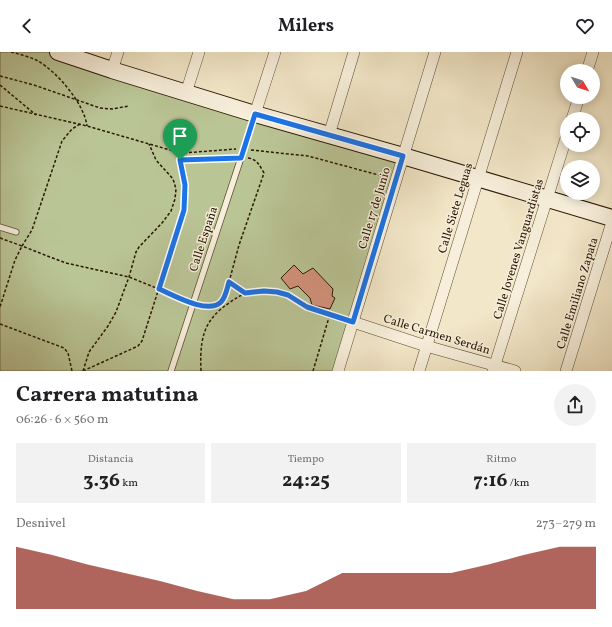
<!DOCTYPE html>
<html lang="es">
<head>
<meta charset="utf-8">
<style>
	body { margin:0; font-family:Vollkorn,serif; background:#f2f2f2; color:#202124; height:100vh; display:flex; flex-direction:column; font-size:15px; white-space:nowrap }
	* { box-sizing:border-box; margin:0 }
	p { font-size:13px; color:#757577 }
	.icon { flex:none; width:22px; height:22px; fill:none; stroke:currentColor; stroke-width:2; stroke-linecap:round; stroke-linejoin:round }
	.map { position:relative; height:319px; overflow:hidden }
	.drawer { display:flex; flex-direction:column; background:#fff; flex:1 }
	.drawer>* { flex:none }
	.needle { width:26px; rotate:129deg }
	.buttons { position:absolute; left:560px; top:12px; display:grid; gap:8px }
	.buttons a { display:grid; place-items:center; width:40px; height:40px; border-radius:50%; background:#fff; box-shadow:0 2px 10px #0003; font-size:20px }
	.pin { position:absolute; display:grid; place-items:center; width:34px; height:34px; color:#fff; margin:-41px -17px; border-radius:50% 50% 50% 0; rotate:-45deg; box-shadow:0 0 4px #0007 }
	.pin .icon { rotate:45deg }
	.round { display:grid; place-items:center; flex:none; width:42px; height:42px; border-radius:21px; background:#f2f2f2 }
	.head { display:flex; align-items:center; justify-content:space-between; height:68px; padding:0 16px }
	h1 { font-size:22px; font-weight:700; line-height:30px }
	.metrics { display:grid; grid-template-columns:repeat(3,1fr); gap:6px; height:68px; padding:4px 16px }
	.metrics div { display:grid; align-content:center; border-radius:0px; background:#f2f2f2; text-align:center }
	.metrics b { font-size:20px; font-weight:700 }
	.metrics small { font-size:11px; font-weight:400 }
	.metrics p { font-size:11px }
	.chart { height:112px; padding:8px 16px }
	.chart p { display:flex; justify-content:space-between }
	.chart svg { width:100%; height:72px; margin-top:4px; fill:#8f2418; opacity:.7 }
	header { display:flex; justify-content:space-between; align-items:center; height:52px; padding:0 16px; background:#fff; font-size:18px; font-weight:700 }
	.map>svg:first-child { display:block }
	.green { fill:#bac596; stroke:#726e4c }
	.building { fill:#d4937e; stroke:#2a1803 }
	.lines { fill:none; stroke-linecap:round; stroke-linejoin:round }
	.lane-casing { stroke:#5c4c34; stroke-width:7 }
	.street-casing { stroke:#5c4c34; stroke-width:12 }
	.secondary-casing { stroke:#2a1803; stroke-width:18 }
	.path { stroke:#2a1803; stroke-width:1.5; stroke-dasharray:3 2; stroke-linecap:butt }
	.lane { stroke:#f7efdb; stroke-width:5.5 }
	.street { stroke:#f7efdb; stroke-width:11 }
	.secondary { stroke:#f7efdb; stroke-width:16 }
	.route-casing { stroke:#fff; stroke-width:8 }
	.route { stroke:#1a73e8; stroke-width:5 }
	.labels { text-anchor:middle; stroke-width:3; stroke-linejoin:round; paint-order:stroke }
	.street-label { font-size:12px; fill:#2a1803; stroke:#f7efdb }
</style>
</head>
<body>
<header><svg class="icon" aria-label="back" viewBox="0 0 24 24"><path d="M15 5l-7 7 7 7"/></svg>Milers<svg class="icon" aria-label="heart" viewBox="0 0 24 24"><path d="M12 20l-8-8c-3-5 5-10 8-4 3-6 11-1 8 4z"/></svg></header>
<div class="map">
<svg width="612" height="319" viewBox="0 0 612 319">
	<rect width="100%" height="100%" fill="#f2e7c8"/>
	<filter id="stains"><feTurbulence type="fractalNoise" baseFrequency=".005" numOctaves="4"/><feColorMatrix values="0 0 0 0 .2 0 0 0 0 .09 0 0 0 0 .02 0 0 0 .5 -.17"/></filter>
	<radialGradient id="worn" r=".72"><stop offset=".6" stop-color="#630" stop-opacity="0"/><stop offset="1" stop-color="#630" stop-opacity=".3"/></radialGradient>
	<polygon class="green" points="0,0 58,0 403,104 338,319 0,319"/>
	<polygon class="building" points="294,213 303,222 313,216 333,237 332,244 335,246 330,257 312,253 310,246 298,234 290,237 281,226"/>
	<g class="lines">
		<defs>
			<g id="lane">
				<polyline points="0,175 16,180"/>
				<polyline points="171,319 255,63"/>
			</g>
			<g id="street">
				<polyline points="112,18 118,0"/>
				<polyline points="587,19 593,0"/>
				<polyline points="186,41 199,0"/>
				<polyline points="255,62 275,0"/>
				<polyline points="572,67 579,45"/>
				<polyline points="329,83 354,0"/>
				<polyline points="353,270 426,294 515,319"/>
				<polyline points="338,319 435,0"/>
				<polyline points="419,319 517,0"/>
				<polyline points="493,319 567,83"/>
				<polyline points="566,319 612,170"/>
			</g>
			<polyline id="secondary" points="58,0 112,18 255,62 403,104 612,166"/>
		</defs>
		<use href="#lane" class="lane-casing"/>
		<use href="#street" class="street-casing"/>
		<use href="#secondary" class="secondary-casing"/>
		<g class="path">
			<path d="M11,0C20,2 30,5 38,9C57,20 84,51 87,74"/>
			<polyline points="0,24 34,33 100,56 112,57 129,54"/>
			<polyline points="0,33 36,63"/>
			<polyline points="0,54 87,74 177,100 183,101 236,97"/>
			<polyline points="80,72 72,77 62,89 32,178 22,194 50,205 66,211 129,225 186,248"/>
			<polyline points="251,98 308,104 386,125"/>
			<path d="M248,106C257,107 260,114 264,121L239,193L229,230L245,241L264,239H277L288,243L307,255L343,267"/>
			<polyline points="179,108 232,106"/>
			<polyline points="0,186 22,194 15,208 0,255"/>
			<path d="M201,254C221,260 224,246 229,230"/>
			<polyline points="0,272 64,296 68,301 72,319"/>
			<polyline points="83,319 138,294 142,289 184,158 185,133 177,101"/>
			<polyline points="83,319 89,300 108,274 116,260 129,225 136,200 139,195 162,171 171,159 175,147 176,137 173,127 156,108 149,92"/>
			<path d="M201,319C199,276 208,262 245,241"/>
			<polyline points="313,319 330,262"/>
		</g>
		<use href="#lane" class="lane"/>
		<use href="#street" class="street"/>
		<use href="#secondary" class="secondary"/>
	</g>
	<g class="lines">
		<defs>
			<path id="route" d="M255,62L403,104L353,270L307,255L288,243L277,240L264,239L245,241L229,230C227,236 226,245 221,250C208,263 173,243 159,237L184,158L185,133L180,108L241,106Z"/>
		</defs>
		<use href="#route" class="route-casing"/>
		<use href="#route" class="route"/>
	</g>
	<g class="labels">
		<g class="street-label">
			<text transform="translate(374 156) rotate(-73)" y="4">Calle 17 de Junio</text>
			<text transform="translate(455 156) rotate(-73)" y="4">Calle Siete Leguas</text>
			<text transform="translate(203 187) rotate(-72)" y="4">Calle España</text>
			<text transform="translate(518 197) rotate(-73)" y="4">Calle Jovenes Vanguardistas</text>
			<text transform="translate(577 241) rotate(-73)" y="4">Calle Emiliano Zapata</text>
			<text transform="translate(437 282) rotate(17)" y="4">Calle Carmen Serdán</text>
		</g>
	</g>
	<rect width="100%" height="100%" filter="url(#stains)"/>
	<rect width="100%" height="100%" fill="url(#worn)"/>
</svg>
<div class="buttons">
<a><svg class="needle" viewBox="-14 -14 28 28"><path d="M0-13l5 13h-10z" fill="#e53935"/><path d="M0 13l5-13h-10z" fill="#757577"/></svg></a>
<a><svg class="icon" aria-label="locate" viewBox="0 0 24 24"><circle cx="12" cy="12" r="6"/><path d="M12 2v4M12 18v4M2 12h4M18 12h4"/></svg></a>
<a><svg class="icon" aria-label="layers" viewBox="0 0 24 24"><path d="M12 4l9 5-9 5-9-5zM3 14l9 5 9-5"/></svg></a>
</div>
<div class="pin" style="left:180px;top:108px;background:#1e9e55"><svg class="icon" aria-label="arrive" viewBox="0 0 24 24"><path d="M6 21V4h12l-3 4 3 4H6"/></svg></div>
</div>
<section class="drawer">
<div class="head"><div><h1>Carrera matutina</h1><p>06:26 · 6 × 560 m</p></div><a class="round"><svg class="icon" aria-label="share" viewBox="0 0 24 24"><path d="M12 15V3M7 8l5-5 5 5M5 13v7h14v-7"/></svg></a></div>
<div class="metrics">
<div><p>Distancia</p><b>3.36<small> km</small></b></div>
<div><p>Tiempo</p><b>24:25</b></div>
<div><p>Ritmo</p><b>7:16<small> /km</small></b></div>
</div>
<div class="chart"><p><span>Desnivel</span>273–279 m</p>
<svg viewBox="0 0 160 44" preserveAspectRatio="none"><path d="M0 44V6L10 11L20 17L30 22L40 27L50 33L60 38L70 38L80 33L90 22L100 22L110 22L120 22L130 17L140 11L150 6L160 6V44z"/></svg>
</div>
</section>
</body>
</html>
